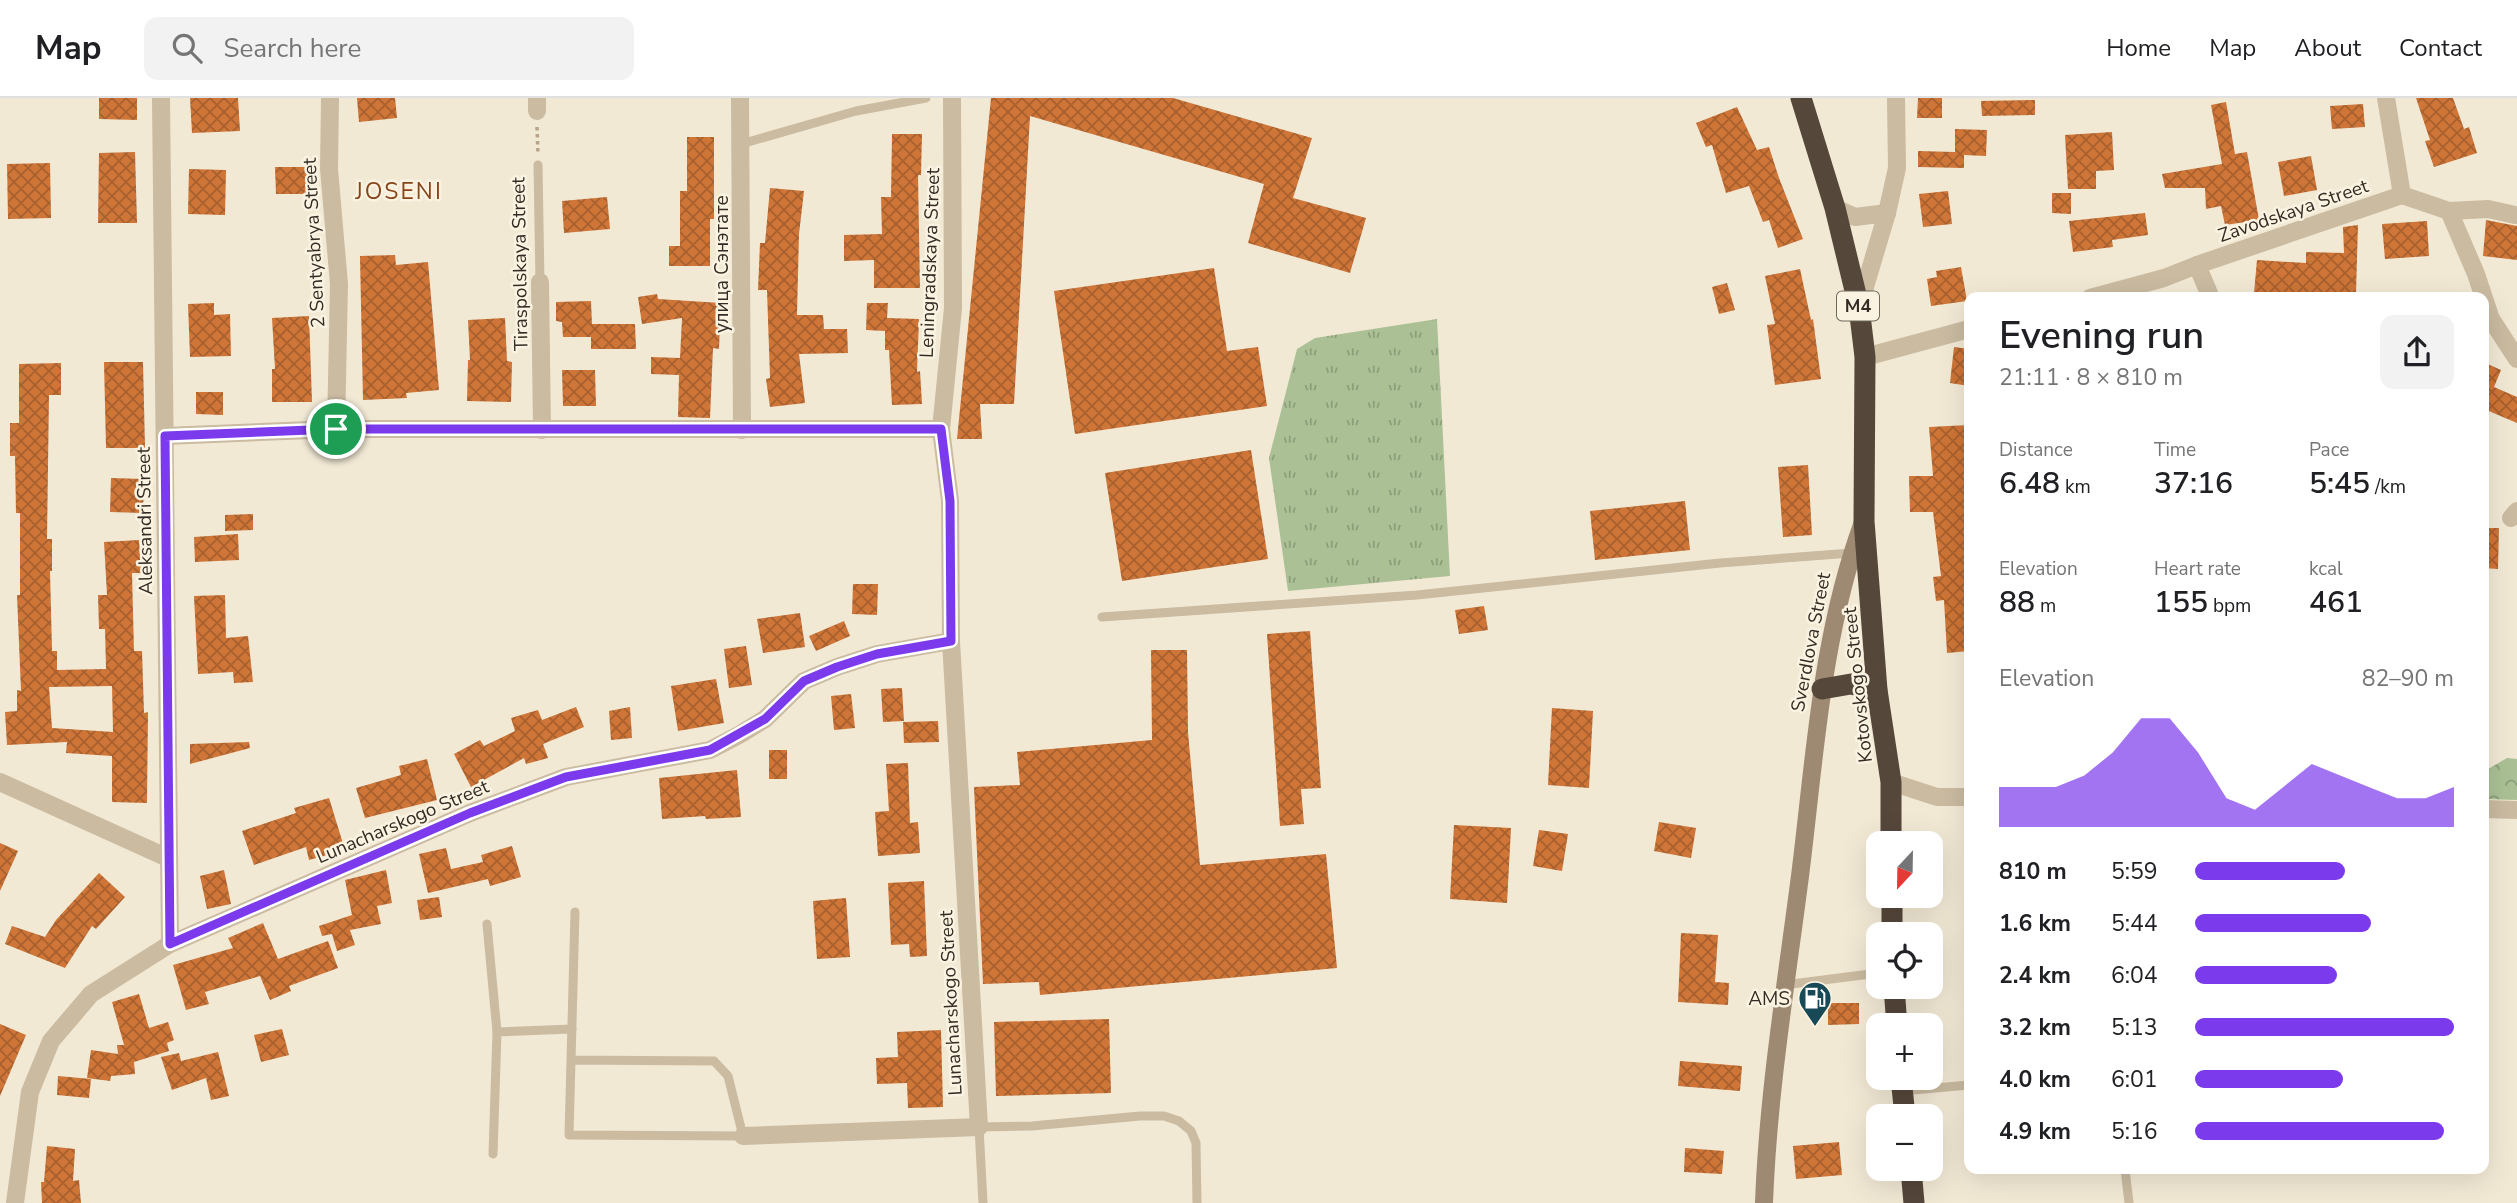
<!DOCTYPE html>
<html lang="en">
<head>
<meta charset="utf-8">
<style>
	body { margin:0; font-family:"Nunito Sans",sans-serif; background:#f2f2f2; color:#202124; height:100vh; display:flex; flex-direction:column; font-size:26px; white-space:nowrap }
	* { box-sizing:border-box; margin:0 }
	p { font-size:23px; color:#757577 }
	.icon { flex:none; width:38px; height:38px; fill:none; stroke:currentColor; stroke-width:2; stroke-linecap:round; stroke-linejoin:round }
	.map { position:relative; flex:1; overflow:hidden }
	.panel { position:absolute; left:1964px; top:194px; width:525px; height:882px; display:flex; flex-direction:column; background:#fff; border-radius:14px; box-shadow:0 7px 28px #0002 }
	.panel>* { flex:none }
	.needle { width:46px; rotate:202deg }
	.controls { position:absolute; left:1866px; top:733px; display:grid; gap:14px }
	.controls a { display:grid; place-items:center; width:77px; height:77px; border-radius:14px; background:#fff; box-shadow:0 7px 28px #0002; font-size:35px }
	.pin { position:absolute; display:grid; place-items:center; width:60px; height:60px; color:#fff; margin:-30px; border:4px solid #fff; border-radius:50%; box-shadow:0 2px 7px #0007 }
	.round { display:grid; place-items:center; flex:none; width:74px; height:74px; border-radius:14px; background:#f2f2f2 }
	.headline { display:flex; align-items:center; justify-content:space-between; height:119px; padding:0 35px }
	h1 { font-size:38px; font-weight:600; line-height:52px }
	.metrics { display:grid; grid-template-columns:repeat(3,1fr); gap:10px; height:119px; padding:7px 35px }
	.metrics div { display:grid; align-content:center }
	.metrics b { font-size:30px; font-weight:600 }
	.metrics small { font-size:19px; font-weight:400 }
	.metrics p { font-size:19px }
	.chart { height:196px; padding:14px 35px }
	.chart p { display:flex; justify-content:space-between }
	.chart svg { width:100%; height:126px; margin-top:7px; fill:#7c3aed; opacity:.7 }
	ul { padding:0 35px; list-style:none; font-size:23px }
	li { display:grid; grid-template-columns:112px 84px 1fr; align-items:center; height:52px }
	li i { height:18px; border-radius:9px; background:#7c3aed }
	header { display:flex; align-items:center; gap:42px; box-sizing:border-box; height:98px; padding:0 35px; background:#fff; border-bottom:2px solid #e0e0e0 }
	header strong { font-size:33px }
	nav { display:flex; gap:38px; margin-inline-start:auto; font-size:24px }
	.search { width:490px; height:63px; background:#f2f2f2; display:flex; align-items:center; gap:18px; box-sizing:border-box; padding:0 24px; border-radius:14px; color:#757577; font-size:26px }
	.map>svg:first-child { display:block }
	.forest { fill:url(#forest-crowns) }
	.park { fill:url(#park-tufts) }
	.building { fill:url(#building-cross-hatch); fill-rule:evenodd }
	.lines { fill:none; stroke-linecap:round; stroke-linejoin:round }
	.path { stroke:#b6a58b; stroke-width:3.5; stroke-dasharray:3.5 3.5; stroke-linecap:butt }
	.lane { stroke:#cabba1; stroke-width:9 }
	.street { stroke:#cabba1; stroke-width:18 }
	.secondary { stroke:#9e8972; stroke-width:18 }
	.highway { stroke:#56473b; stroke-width:21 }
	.route-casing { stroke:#fff; stroke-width:14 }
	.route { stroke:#7c3aed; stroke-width:9 }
	.labels { text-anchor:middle; stroke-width:5; stroke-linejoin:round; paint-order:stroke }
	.shield { fill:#faf3e1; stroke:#6f685d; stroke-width:2 }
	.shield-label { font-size:18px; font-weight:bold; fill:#342c24 }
	.street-label { font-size:19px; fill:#342c24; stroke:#faf3e1 }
	.poi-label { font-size:19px; fill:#342c24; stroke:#faf3e1; text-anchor:end }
	.quarter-label { font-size:23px; letter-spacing:2px; fill:#874519; stroke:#faf3e1 }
</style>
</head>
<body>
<header>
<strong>Map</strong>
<div class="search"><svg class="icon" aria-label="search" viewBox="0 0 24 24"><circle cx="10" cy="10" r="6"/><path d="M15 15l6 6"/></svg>Search here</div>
<nav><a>Home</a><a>Map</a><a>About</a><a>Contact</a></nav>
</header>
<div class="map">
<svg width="2517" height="1105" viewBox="0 0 2517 1105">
	<defs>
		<pattern id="forest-crowns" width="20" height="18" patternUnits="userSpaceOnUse" patternTransform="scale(1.75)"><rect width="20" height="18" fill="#abc195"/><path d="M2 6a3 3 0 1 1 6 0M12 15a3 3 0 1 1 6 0" fill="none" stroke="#8c9d79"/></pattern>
		<pattern id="park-tufts" width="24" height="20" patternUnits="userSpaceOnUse" patternTransform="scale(1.75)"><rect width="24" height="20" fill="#abc195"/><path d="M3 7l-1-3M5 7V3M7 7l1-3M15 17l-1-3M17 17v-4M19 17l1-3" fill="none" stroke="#8c9d79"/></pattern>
		<pattern id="building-cross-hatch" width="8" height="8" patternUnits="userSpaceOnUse" patternTransform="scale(1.75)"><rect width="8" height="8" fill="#ce7537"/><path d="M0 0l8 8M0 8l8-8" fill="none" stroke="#a8602e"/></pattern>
	</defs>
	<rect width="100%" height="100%" fill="#f2e9d5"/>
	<polygon class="forest" points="2507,660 2517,661 2517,702 2485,701 2483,674"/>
	<polygon class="park" points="1437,221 1450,478 1288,493 1269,360 1297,251 1315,240"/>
	<g class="building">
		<polygon points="99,0 137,0 137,22 99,21"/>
		<polygon points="190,0 238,0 240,33 192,35"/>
		<polygon points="357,0 395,0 397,20 359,24"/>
		<polygon points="991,0 1173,0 1312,40 1293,100 1366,120 1350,175 1248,145 1264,86 1030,18 1014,306 980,306 982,341 957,341"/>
		<polygon points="1918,0 1942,0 1942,20 1917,20"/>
		<polygon points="2416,0 2453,0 2464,31 2469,29 2477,55 2434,69 2425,43 2430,42"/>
		<polygon points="2035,2 2035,17 1982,18 1981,3"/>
		<polygon points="2226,4 2235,56 2247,54 2259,122 2225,127 2221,108 2206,111 2205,90 2165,90 2162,76 2222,66 2211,7"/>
		<polygon points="2363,6 2365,29 2332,31 2330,8"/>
		<polygon points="1737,9 1757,52 1769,49 1779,80 1803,141 1778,150 1769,122 1763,124 1749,88 1726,95 1712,47 1706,49 1696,25"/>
		<polygon points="1955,31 1987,32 1986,58 1964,57 1964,70 1918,69 1918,53 1955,54"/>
		<polygon points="2112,34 2114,72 2096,73 2096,91 2068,91 2065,37"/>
		<polygon points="892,36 922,36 921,77 918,77 920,190 874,190 874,162 844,163 844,137 882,136 881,99 891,99"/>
		<polygon points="687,39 714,39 714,121 710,121 710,168 669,168 669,148 680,148 680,93 687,93"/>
		<polygon points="135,54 137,125 98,125 99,55"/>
		<polygon points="2311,58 2317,92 2284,98 2278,64"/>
		<polygon points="50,65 51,120 8,121 7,66"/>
		<polygon points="275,69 308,69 308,96 276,96"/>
		<polygon points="189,71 226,72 225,117 188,116"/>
		<polygon points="770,90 804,93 799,136 797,217 823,217 824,231 847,231 848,255 799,256 805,305 770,309 766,281 770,280 767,192 758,192 760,145 765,145"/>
		<polygon points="1948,93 1952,126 1923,129 1919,96"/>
		<polygon points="2052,95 2071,95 2071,116 2052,115"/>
		<polygon points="607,99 610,131 564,135 562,103"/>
		<polygon points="2145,115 2148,137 2112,142 2113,149 2073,154 2069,123"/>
		<polygon points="2486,122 2517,128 2517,162 2483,158"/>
		<polygon points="2427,123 2429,158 2385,161 2382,126"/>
		<polygon points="2358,127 2356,195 2286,194 2286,197 2254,195 2257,162 2306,165 2306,154 2344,155 2343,129"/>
		<polygon points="395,157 396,167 428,164 439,292 406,295 407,300 363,302 360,158"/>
		<polygon points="1961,169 1967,203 1931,208 1927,181 1937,179 1936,173"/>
		<polygon points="1214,170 1227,253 1258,249 1267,308 1075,336 1054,193"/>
		<polygon points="1800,171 1811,222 1813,221 1821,281 1775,287 1767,227 1775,226 1765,178"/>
		<polygon points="1727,185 1735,212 1719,216 1712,189"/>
		<polygon points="657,196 658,201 721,205 719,251 713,250 710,320 678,319 679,277 651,276 651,259 680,260 682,220 642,226 638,199"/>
		<polygon points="591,203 592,226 635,226 636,251 591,251 591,239 563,239 562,224 556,223 556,204"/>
		<polygon points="214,205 214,217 230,216 231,258 190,259 188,206"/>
		<polygon points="867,205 888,205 887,220 919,221 917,274 920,273 922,306 892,307 889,252 885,252 885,233 866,232"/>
		<polygon points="309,218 312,304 272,304 272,271 275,271 272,220"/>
		<polygon points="505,220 507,263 512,264 511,304 467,303 468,262 470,262 468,222"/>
		<polygon points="1954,249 1969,251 1969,288 1950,285"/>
		<polygon points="104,264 143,264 145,350 106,350"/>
		<polygon points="2483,264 2501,272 2494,289 2517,299 2517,325 2484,311 2483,313"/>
		<path d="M61,265V297H49L47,441H52V473H50L52,553H57V572L106,571L105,531H99L98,497H107L104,444L139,442L141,475H132L134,553H142L144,615L148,614L147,705L112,704V658L66,655L67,644L7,647L5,614L17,613V592L21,593L17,497H20V415H16L15,358H10V325H19V266ZM112,588L113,634L52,630L49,589Z"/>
		<polygon points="562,272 595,272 596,308 563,308"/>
		<polygon points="196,294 223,294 223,317 196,316"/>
		<polygon points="1969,327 1969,553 1947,555 1944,502 1936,503 1933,479 1941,478 1933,414 1910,414 1909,378 1933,378 1929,329"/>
		<polygon points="1251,352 1268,461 1122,483 1105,375"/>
		<polygon points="1808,367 1812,437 1783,439 1778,369"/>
		<polygon points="111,380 144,381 143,415 110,414"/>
		<polygon points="1685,403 1690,452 1595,462 1590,413"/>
		<polygon points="253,416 253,432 225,433 225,417"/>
		<polygon points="2483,430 2499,430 2498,471 2483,470"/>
		<polygon points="238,436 239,462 195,464 194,439"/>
		<polygon points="853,486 878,486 877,517 852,516"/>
		<polygon points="225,497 226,540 248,538 253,584 234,585 233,574 198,576 194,498"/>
		<polygon points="1484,508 1488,532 1459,536 1455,512"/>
		<polygon points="800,515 805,549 763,555 757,521"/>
		<polygon points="844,523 850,538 816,553 809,538"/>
		<polygon points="1310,533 1321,690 1301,691 1304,726 1280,728 1267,536"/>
		<polygon points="746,548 752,587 729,590 724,551"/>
		<polygon points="1151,552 1187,552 1188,634 1200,767 1326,756 1337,870 1040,897 1039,884 983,886 974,689 1020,687 1017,654 1152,642"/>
		<polygon points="716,581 724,625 678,633 671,588"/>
		<polygon points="902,590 904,623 883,624 881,591"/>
		<polygon points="851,596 855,630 834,632 831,598"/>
		<polygon points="576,609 584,629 543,646 548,660 526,666 524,660 471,689 454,656 480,642 484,648 515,633 511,620 538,612 542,622"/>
		<polygon points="630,609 632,640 611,642 609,613"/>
		<polygon points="1552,610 1593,613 1589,690 1548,687"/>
		<polygon points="938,623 939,644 904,645 903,624"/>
		<polygon points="249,644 250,650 190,666 190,646"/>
		<rect x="769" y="652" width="18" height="29"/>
		<polygon points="427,661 437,702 365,720 356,690 401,677 399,668"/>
		<polygon points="908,665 910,725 918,724 920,755 878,758 875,714 889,713 886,666"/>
		<polygon points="737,672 741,719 706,721 705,718 662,721 659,680"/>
		<polygon points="329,700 345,752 309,762 306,749 254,767 242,733 296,715 294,710"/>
		<polygon points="1659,724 1696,730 1691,760 1654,753"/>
		<polygon points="1454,727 1511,730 1507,805 1450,801"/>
		<polygon points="1539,732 1568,736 1562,773 1533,768"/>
		<polygon points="0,745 18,753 0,793"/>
		<polygon points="512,748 521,779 490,788 488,781 428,795 419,756 446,750 451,771 483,764 481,757"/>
		<polygon points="224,772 231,806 207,811 200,778"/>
		<polygon points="386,772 392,805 377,808 381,826 350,832 355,847 337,853 332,836 322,838 319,828 352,817 345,782"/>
		<polygon points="99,775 125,799 96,831 92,828 65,870 5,846 12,828 45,839 56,822"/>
		<polygon points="924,783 927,858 910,859 909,846 891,847 888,785"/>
		<polygon points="439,799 442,819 420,822 417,802"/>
		<polygon points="846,800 850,859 817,861 813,803"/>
		<polygon points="263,825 278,861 328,843 338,870 289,888 291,893 270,902 260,878 205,894 209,906 186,912 173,867 233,850 228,840"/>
		<polygon points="1681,835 1718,837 1715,884 1729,885 1728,907 1678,904"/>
		<polygon points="139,896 149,930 168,924 174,942 167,945 169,953 134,964 135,976 111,978 110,983 87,980 91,952 118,956 117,947 124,947 112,904"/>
		<polygon points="1828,905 1859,905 1859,926 1828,927"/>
		<polygon points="1109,921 1111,995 996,998 994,924"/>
		<polygon points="0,926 26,937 0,998"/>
		<polygon points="282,931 289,957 261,964 254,937"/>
		<polygon points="941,932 943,1009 908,1010 907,985 877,986 876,960 898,959 897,934"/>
		<polygon points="218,954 229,998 211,1002 206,980 172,992 161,959 179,955 181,963"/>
		<polygon points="1680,963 1742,968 1740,993 1678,988"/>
		<polygon points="58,978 91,981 89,1000 57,997"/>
		<polygon points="1839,1044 1842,1077 1796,1081 1793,1048"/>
		<polygon points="47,1048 75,1051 73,1083 79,1082 81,1105 42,1105 41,1084 44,1084"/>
		<polygon points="1685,1050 1724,1053 1722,1076 1684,1074"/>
	</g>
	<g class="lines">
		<polyline class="path" points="537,29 538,56"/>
		<g class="lane">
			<polyline points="741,46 856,13 926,0"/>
			<polyline points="538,67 540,184"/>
			<polyline points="1102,519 1417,497 1720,465 1852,455"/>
			<polyline points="487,826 497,934"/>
			<polyline points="1784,887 1878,875"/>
			<path d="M571,962L714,963L728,978L743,1038L569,1037C571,962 573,888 575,814"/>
			<polyline points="1902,993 1969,987"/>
			<polyline points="493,1056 497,934 572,931"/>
			<polyline points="2125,1071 2129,1105"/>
			<polyline points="983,1105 979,1029 1032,1028 1140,1018 1164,1018 1179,1023 1191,1033 1196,1045 1197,1105"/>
		</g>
		<g class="street">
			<polyline points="161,0 170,846"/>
			<polyline points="330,0 329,71 339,186 336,331"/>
			<polyline points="537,0 537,13"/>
			<polyline points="740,0 742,332"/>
			<polyline points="2402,97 2449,113 2476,176 2491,221 2517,261"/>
			<polyline points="1835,110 1855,119 1887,115"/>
			<polyline points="2449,113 2488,111 2515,117"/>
			<polyline points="2197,167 2211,200"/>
			<polyline points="540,184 542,332"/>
			<polyline points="2090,200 2164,180 2197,167 2402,97 2386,0"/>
			<polyline points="1859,209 1887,115 1897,70 1896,0"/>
			<polyline points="1865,259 1969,231"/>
			<polyline points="165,338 336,331 941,331"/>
			<polyline points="2511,420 2517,413"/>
			<polyline points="0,684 168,760"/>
			<polyline points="1891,684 1937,699 1969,699"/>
			<polyline points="2483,711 2517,712"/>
			<polyline points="743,1038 979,1029 951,543 950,403 941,331 953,210 952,0"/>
			<polyline points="15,1105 30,994 51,943 91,896 170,846 470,715 566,679 710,652 739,637 765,621 804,583 837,569 877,556 951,543"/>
		</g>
		<path class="secondary" d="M1764,1105C1768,995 1786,887 1800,778C1815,659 1821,538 1863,424"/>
		<g class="highway">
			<polyline points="1801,0 1835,110 1859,209 1865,259 1864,423 1877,592 1891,684 1891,746"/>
			<polyline points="1822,591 1851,586 1877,592"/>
			<polyline points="1892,798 1892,836"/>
			<polyline points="1894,889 1897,928"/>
			<polyline points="1901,980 1905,1018"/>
			<polyline points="1911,1071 1914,1105"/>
		</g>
	</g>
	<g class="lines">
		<defs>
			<polygon id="route" points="336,331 941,331 950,403 951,543 877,556 837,569 804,583 765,621 710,652 566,679 470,715 170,846 165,338"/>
		</defs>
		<use href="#route" class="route-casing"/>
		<use href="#route" class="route"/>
	</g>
	<defs>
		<symbol id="fuel-pin" viewBox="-11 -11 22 30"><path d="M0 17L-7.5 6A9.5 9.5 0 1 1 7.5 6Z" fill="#184957" stroke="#faf3e1"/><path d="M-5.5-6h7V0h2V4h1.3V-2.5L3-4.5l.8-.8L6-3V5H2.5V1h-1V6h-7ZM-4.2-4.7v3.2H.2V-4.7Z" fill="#fff"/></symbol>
	</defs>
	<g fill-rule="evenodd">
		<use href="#fuel-pin" x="1796" y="881" width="38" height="52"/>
	</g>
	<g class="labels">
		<rect class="shield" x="1837" y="193.5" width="42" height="29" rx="5"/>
		<g class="shield-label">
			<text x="1858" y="214">M4</text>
		</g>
		<g class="street-label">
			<text transform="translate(2293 112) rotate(-19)" y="7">Zavodskaya Street</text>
			<text transform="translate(313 145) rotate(-93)" y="7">2 Sentyabrya Street</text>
			<text transform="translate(929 165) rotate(-88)" y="7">Leningradskaya Street</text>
			<text transform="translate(519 166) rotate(-91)" y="7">Tiraspolskaya Street</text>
			<text transform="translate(721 166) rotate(-90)" y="7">улица Сэнэтате</text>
			<text transform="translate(144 423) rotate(-91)" y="7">Aleksandri Street</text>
			<text transform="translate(1810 544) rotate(-79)" y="7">Sverdlova Street</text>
			<text transform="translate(1857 587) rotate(-96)" y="7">Kotovskogo Street</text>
			<text transform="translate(402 723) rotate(-23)" y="7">Lunacharskogo Street</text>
			<text transform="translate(950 905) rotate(-93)" y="7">Lunacharskogo Street</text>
		</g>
		<g class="poi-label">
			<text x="1790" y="907">AMS</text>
		</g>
		<g class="quarter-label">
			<text x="399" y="101">JOSENI</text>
		</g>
	</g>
</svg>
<div class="controls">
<a><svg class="needle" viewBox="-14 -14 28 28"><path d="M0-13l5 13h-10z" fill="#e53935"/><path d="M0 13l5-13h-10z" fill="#757577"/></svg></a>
<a><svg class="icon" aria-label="locate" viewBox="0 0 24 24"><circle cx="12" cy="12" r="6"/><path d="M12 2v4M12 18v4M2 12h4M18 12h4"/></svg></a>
<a>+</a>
<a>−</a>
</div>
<div class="pin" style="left:336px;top:331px;background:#1e9e55"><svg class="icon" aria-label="arrive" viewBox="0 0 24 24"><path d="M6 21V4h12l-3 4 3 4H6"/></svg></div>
<section class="panel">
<div class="headline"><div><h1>Evening run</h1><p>21:11 · 8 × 810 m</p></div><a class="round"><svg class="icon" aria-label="share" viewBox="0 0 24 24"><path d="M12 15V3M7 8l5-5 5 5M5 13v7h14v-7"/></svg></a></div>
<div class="metrics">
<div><p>Distance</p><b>6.48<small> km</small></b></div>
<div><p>Time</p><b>37:16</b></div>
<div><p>Pace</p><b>5:45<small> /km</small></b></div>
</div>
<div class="metrics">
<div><p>Elevation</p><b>88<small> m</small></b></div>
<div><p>Heart rate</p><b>155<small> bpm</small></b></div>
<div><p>kcal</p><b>461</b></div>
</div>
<div class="chart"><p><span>Elevation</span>82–90 m</p>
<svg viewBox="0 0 160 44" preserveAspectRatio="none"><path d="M0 44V30L10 30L20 30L30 26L40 18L50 6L60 6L70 18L80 34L90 38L100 30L110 22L120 26L130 30L140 34L150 34L160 30V44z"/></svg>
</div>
<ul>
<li><b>810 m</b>5:59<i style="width:58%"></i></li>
<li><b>1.6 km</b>5:44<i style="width:68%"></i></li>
<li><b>2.4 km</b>6:04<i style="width:55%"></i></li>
<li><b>3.2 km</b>5:13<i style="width:100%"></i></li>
<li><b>4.0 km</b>6:01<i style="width:57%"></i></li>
<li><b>4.9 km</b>5:16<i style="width:96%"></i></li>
</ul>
</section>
</div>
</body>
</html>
